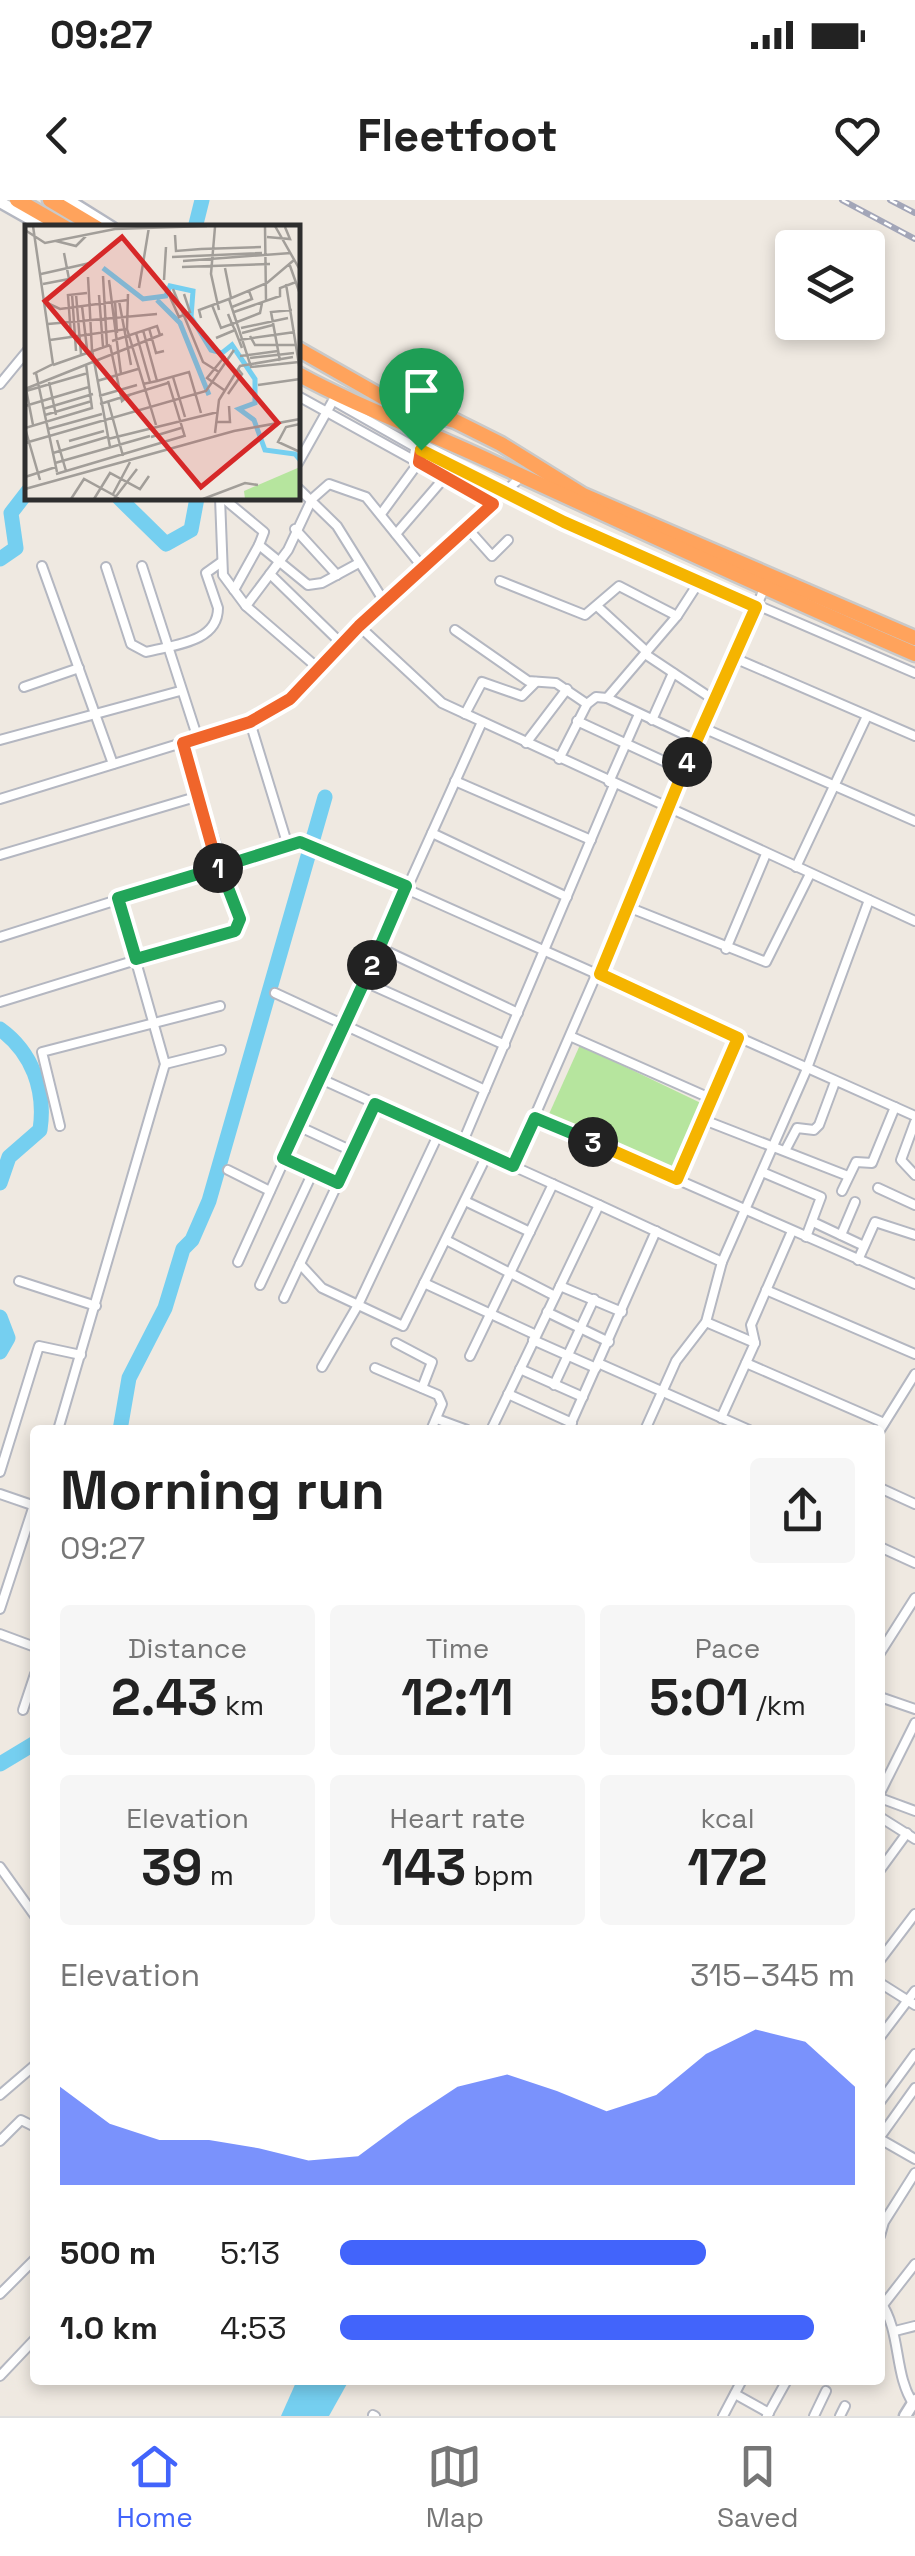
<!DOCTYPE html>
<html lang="en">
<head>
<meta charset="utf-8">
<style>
	body { margin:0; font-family:"Space Grotesk",sans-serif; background:#f6f6f6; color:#222; height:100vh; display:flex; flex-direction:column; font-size:38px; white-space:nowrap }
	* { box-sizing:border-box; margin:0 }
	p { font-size:32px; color:#767676 }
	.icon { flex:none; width:55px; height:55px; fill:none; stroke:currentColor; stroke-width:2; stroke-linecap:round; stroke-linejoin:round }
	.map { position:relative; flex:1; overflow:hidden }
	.panel { position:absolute; left:30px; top:1225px; width:855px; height:960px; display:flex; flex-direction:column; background:#fff; border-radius:10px; box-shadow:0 5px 15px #0003 }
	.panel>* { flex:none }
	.buttons { position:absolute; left:775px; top:30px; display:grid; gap:20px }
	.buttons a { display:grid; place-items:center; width:110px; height:110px; border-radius:10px; background:#fff; box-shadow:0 5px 15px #0003; font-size:50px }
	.pin { position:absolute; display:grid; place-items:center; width:85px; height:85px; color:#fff; margin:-102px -42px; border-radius:50% 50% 50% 0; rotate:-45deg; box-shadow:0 0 10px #0007 }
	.pin .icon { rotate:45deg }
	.km { position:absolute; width:50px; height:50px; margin:-25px; border-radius:50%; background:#222; color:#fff; font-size:28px; line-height:50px; text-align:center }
	.round { display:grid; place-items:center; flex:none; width:105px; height:105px; border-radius:10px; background:#f6f6f6 }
	.headline { display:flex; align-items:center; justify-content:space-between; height:170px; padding:0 30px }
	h1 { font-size:55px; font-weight:700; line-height:75px }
	.figures { display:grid; grid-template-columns:repeat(3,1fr); gap:15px; height:170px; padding:10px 30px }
	.figures div { display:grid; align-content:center; border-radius:10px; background:#f6f6f6; text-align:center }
	.figures b { font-size:50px; font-weight:700 }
	.figures small { font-size:28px; font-weight:400 }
	.figures p { font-size:28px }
	.chart { height:280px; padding:20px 30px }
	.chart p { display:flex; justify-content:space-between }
	.chart svg { width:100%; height:180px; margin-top:10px; fill:#4264fb; opacity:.7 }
	ul { padding:0 30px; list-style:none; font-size:32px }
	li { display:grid; grid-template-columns:160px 120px 1fr; align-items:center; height:75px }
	li i { height:25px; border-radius:12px; background:#4264fb }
	.status { display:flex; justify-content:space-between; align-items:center; height:70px; padding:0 50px; background:#fff; direction:ltr }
	.status svg { height:28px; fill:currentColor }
	header { display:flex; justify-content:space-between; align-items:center; height:130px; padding:0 30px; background:#fff; font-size:45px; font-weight:700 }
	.tab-bar { display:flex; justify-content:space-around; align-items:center; height:140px; border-top:2px solid #e0e0e0; background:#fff; font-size:28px; color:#767676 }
	.tab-bar a { display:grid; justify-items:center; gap:5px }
	.tab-bar .selected { color:#4264fb }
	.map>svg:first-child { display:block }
	.green { fill:#b6e59e }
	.water { fill:#75cff0 }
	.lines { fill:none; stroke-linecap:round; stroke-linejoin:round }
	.river { stroke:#75cff0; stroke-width:15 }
	.street-casing { stroke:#b4b7c1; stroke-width:12 }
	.secondary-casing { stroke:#b4b7c1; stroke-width:15 }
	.highway-casing { stroke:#c9c9c9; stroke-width:19 }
	.street { stroke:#fff; stroke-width:8 }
	.secondary { stroke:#fff; stroke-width:10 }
	.highway { stroke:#ffa35c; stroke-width:14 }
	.rail-casing { stroke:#a3a6b8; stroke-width:6 }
	.rail { stroke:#fff; stroke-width:2.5; stroke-dasharray:8; stroke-linecap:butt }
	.split-1-casing { stroke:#fff; stroke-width:20 }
	.split-2-casing { stroke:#fff; stroke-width:20 }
	.split-3-casing { stroke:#fff; stroke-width:20 }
	.split-4-casing { stroke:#fff; stroke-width:20 }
	.split-5-casing { stroke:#fff; stroke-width:20 }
	.split-1 { stroke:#f0652b; stroke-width:12 }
	.split-2 { stroke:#22a559; stroke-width:12 }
	.split-3 { stroke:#22a559; stroke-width:12 }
	.split-4 { stroke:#f5b400; stroke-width:12 }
	.split-5 { stroke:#f5b400; stroke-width:12 }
	.inset-river { fill:none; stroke:#75cff0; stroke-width:5 }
	.inset-road { fill:none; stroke:#a29e99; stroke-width:2.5 }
	.view { fill:#d62828; fill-opacity:0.15; stroke:#d62828; stroke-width:5 }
	.inset-edge { fill:none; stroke:#2e2e2e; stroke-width:5 }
</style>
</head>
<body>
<div class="status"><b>09:27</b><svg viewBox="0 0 49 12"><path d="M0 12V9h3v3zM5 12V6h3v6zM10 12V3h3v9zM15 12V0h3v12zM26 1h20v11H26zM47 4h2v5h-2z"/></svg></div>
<header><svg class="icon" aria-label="back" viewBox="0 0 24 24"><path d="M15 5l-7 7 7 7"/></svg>Fleetfoot<svg class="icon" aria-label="heart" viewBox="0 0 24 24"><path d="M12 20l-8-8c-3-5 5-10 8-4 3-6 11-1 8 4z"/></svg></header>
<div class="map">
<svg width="915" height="2216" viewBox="0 0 915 2216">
	<rect width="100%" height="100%" fill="#efe9e1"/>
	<polygon class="green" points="580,845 705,905 674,971 549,914"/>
	<polygon class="water" points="297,2180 347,2180 348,2182 329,2216 281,2216"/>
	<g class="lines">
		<g class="river">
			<polyline points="195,28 202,0"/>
			<polyline points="119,298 166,344 191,330 197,298"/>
			<polyline points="0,359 16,348 11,313 28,291"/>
			<path d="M0,829C32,852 46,890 40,930L9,957L0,983"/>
			<polyline points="0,1117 8,1138 0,1152"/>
			<polyline points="120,1230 129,1178 165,1108 183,1049 192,1040 209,1001 325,597"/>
			<polyline points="0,1564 35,1543"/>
		</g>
		<defs>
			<g id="street">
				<polyline points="0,184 28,150"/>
				<polyline points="298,196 493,304"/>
				<polyline points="334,201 445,264 564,322 915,473"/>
				<polyline points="298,263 335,197"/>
				<polyline points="298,288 337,326 385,403"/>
				<polyline points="220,298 223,375 246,406 319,469"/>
				<polyline points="223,298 264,332 259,345 308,385 322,383 357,364"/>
				<polyline points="381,314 419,262"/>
				<polyline points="295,329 337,375"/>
				<polyline points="468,329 492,356 508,340"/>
				<polyline points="396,334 445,277"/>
				<polyline points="42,366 113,564"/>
				<polyline points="142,366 198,539"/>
				<path d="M106,367L131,444L146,452C172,445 218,443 218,408L206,373L220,363"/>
				<polyline points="270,374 342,444"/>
				<polyline points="500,381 585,415 619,386 677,416"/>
				<polyline points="234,390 259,345"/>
				<polyline points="246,406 288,350 312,299 329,284 366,297 424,369"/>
				<polyline points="598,407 647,452"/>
				<polyline points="359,426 442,503 915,721"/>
				<polyline points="455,430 528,481 556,483 587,504"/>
				<polyline points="645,454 714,500"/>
				<polyline points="732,457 915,536"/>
				<polyline points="24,487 79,468"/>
				<polyline points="607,498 696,540"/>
				<polyline points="465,514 482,482 522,496 536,482"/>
				<polyline points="652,520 673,473"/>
				<polyline points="577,521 683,570"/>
				<polyline points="250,522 288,646"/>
				<polyline points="482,522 321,879 599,1005"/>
				<polyline points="701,527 915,621"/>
				<polyline points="0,540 180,491"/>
				<polyline points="526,543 567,489"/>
				<polyline points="559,559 587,504 596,497 607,498 677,416 699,382"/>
				<polyline points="455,581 591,640"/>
				<polyline points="609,582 639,514"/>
				<polyline points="0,599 250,522 290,499 359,426 521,277"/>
				<polyline points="432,633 567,697"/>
				<polyline points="0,655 199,596"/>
				<polyline points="796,667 867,516"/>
				<polyline points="628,707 766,762 810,674"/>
				<polyline points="0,737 301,642 915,916"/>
				<polyline points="380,748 518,813"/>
				<polyline points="726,749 766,654"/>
				<polyline points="365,782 505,845"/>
				<polyline points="275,793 485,890"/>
				<polyline points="0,802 237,729 240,719 183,543"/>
				<polyline points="572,837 712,899"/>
				<polyline points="738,838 704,920 848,976"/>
				<polyline points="165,864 221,850"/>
				<polyline points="535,917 915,1084"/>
				<polyline points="915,922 901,960 915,975"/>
				<polyline points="60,926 42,852 220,806"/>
				<polyline points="298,926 352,951"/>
				<polyline points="462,944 614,585"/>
				<polyline points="786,949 797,928 814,930 819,925 835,882"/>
				<polyline points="283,958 337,983"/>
				<polyline points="513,966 764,389"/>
				<polyline points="228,970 270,991"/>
				<polyline points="762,972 821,997 806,1037"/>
				<polyline points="677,979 704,920"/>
				<polyline points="878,988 915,1005"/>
				<polyline points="842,991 856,962 872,963 895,907"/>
				<polyline points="465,1001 530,1032"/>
				<polyline points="813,1022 864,1046"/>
				<polyline points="841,1035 855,1002"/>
				<polyline points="446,1040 555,1096"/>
				<polyline points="858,1060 875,1022 915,1035"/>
				<polyline points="238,1062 321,879"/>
				<polyline points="300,1064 322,1088 403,1126 487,955"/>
				<polyline points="19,1081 96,1106"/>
				<polyline points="424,1083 536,1135"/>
				<polyline points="260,1085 313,972"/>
				<polyline points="560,1086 622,1112"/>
				<polyline points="766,1090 915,1154"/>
				<polyline points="284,1098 375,904"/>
				<polyline points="547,1112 609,1142"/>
				<polyline points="706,1122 755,1143 721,1218"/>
				<polyline points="533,1140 596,1168"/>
				<polyline points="396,1143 432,1162 422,1188"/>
				<polyline points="755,1143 751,1125 792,1031"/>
				<polyline points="470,1156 553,984"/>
				<polyline points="598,1163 749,1230"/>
				<polyline points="746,1163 884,1223"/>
				<polyline points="322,1167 358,1105 439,933"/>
				<polyline points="375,1168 438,1195 442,1204 431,1230"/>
				<polyline points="520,1169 583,1197"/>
				<polyline points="554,1185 594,1099"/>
				<polyline points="508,1194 572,1223"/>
				<polyline points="437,1219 467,1230"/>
				<polyline points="58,1230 165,864 118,698"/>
				<polyline points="491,1230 599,1005 722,1062"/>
				<polyline points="568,1230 656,1031"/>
				<polyline points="645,1230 676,1161 706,1122 722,1062 806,871 869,700"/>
				<polyline points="880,1230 915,1174"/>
				<polyline points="0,1272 39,1146 81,1155"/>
				<polyline points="880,1288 915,1304"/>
				<polyline points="0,1294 35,1306"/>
				<polyline points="880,1347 915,1363"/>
				<polyline points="0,1409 35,1302"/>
				<polyline points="0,1434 35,1447"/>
				<polyline points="880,1453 915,1398"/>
				<polyline points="880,1497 915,1509"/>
				<polyline points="23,1510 35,1474"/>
				<polyline points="880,1593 915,1523"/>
				<polyline points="880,1598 915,1611"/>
				<polyline points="880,1617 915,1639"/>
				<polyline points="0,1667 35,1716"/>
				<polyline points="880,1670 907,1633"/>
				<polyline points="880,1760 915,1714"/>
				<polyline points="880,1783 915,1805"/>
				<polyline points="880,1837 915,1791"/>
				<polyline points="0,1895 35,1865"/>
				<polyline points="880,1902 915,1854"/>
				<polyline points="880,1937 915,1888"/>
				<polyline points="880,1939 915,1959"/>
				<polyline points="0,1941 21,1920 35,1927"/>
				<polyline points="880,2036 884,2022 915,1973"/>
				<polyline points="0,2094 35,2059"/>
				<path d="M880,2101C902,2132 893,2174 914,2205"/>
				<polyline points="883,2105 915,2064"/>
				<polyline points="895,2131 915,2126"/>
				<polyline points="0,2176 35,2139"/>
				<polyline points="735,2194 769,2213"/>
				<polyline points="373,2215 375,2216"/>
				<polyline points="723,2216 742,2180"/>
				<polyline points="767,2216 787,2180"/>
				<polyline points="814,2216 826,2191"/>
				<polyline points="840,2216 845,2206"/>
			</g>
			<g id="secondary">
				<polyline points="68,0 113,28"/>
				<polyline points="0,2 46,28"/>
				<polyline points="905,2216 915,2200"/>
			</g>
			<g id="highway">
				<polyline points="17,0 66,28"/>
				<polyline points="50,0 97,28"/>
				<polyline points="298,149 391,202 455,221 501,244 583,295 915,438"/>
				<path d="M298,174C360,208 427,231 492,262C632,327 772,392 915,454"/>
			</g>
		</defs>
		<use href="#street" class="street-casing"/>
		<use href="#secondary" class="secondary-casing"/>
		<use href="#highway" class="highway-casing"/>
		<use href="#street" class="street"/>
		<use href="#secondary" class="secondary"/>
		<use href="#highway" class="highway"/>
		<defs>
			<g id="rail">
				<polyline points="842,0 915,39"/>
				<polyline points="890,0 915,13"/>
			</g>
		</defs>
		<use href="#rail" class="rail-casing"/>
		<use href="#rail" class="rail"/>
	</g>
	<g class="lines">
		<defs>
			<polyline id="split-1" points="218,668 183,543 250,522 290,499 359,426 493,304 419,262 421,250"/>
			<polyline id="split-2" points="218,668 118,698 136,759 235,731 240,719 220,667 300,642 406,686 372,765"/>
			<polyline id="split-3" points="372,765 283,958 338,983 375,904 513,966 535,918 593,942"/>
			<polyline id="split-4" points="593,942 677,979 738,838 600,774 687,562"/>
			<polyline id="split-5" points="421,250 564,322 756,407 687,562"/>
		</defs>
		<use href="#split-1" class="split-1-casing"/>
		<use href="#split-2" class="split-2-casing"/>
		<use href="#split-3" class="split-3-casing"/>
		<use href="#split-4" class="split-4-casing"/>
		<use href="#split-5" class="split-5-casing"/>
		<use href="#split-1" class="split-1"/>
		<use href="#split-2" class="split-2"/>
		<use href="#split-3" class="split-3"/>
		<use href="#split-4" class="split-4"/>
		<use href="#split-5" class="split-5"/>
	</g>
	<g transform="translate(25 25)">
		<rect width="275" height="275" fill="#efe9e1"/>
		<path d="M275,242V274H220L219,266Z" fill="#b6e59e"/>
		<path class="inset-river" d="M78,43L118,74L141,71L145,61L168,66L166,92L186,125L197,128L207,120L230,154V178L214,184L229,195L240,225L270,229L275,235M132,75L155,98L184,170"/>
		<path class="inset-road" d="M240,1L241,75M250,1L275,45M190,2L186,49L194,85M0,5L20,18L90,4L182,1M150,10L151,26L176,24M242,12L265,14L260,2M31,16L51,21L61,11M176,24L236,22M147,32L237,28M269,35L242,58L204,74L226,142L274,137M158,36L266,28M264,38L275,69M157,42L245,39M200,43L206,73M16,49L65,38M78,51L82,121M63,52L67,125L85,222M84,55L96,149M139,55L141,22M18,59L44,54L39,28M261,59L275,146M114,63L124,2M148,64L178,137L194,147M47,69L51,126M51,69L56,129M74,70L78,122M145,72L154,92L165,87L159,69M90,76L92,108M94,76L106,140M20,77L35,84L103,75M187,80L196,103L207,99L203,89M57,81L62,124M207,82L227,74L224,66M209,87L255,71V63L271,57M176,93L174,85L204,74M23,99L132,89M124,103L131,128L139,126M216,103L263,93M102,104L131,200M210,105L207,99L235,88L237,78M111,108L125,157M217,108L248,100M46,111L43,70L62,68M225,111L230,120H270M191,113L210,105L217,123M25,115L102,104L103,69M214,115L270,107M87,116L132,101L135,110M85,120L97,176L106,169M215,131L253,126M225,133L269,128M255,136L246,87L267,85M28,140L85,120M11,148L32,247M8,149L28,139L8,1M148,152L160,192M72,156L113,144M132,156L164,147L176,188M143,156L160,212M24,157L31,190M118,159L132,156L118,105M233,160L275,154M0,164L138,109M1,164L8,200M199,165L182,153L200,131M1,166L63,148M203,169L217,149L213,144M74,171L112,160M83,176L98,231M75,179L143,158M0,181L64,162M18,184L68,169M20,190L67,176M191,197H205L204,181M275,199L261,202L253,217L275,227M23,204L77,189M190,208L194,175L215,141L268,132M126,212L156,203M83,214L193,187M32,215L41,246M44,216L79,206M0,218L181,166L209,125M28,228L82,212M30,238L125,211M31,249L159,211M0,252L31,242M15,255L0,203L67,183L61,139M0,264L209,206L275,194M88,269L105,237M46,274L59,254L94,273M69,274L85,248L115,264L124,251M89,274L112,244M178,274L220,258L233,260"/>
		<path class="view" d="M97,12L253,198L176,262L20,76Z"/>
		<rect width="275" height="275" class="inset-edge"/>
	</g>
</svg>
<div class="buttons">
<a><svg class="icon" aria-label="layers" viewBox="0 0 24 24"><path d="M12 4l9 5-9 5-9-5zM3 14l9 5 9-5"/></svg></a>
</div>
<div class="pin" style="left:421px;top:250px;background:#1e9e55"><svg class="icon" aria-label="arrive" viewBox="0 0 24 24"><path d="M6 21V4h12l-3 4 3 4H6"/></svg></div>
<b class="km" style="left:218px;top:668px">1</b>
<b class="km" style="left:372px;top:765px">2</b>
<b class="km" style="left:593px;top:942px">3</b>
<b class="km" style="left:687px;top:562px">4</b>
<section class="panel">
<div class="headline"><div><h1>Morning run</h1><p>09:27</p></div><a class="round"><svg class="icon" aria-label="share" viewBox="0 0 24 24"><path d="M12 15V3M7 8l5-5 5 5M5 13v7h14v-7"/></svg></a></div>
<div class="figures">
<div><p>Distance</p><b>2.43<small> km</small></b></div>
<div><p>Time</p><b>12:11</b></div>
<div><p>Pace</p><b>5:01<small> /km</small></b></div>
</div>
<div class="figures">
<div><p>Elevation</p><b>39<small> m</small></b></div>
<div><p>Heart rate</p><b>143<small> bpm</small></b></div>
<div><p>kcal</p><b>172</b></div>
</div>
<div class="chart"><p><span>Elevation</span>315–345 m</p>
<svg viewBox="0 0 160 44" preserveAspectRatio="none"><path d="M0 44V20L10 29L20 33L30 33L40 35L50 38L60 37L70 28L80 20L90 17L100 21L110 26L120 22L130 12L140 6L150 9L160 20V44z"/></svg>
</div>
<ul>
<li><b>500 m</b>5:13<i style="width:71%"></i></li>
<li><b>1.0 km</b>4:53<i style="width:92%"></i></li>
</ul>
</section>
</div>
<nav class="tab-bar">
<a class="selected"><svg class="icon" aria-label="home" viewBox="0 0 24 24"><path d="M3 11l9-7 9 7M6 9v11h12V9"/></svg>Home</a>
<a><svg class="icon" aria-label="map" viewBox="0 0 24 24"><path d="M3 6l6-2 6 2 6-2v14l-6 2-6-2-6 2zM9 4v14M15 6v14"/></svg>Map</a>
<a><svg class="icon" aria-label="saved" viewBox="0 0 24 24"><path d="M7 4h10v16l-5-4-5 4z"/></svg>Saved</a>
</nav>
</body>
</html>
